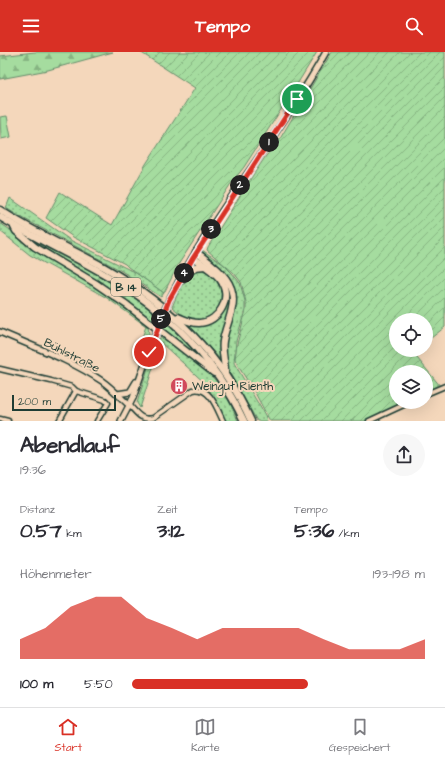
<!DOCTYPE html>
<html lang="de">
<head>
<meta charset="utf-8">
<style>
	body { margin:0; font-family:"Architects Daughter",sans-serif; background:#f7f7f7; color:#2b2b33; height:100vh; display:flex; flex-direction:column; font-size:15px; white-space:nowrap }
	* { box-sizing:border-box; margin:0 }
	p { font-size:13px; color:#7c7c81 }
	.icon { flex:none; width:22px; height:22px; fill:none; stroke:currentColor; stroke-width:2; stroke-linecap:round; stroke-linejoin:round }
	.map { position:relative; height:369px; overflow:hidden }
	.side { display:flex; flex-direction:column; background:#fff; flex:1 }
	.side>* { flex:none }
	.fabs { position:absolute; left:389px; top:261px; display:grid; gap:8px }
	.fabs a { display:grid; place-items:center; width:44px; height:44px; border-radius:50%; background:#fff; box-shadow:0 4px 16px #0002; font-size:20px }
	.scale { position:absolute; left:12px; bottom:10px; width:104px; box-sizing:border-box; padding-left:4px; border:2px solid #1f3d34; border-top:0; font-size:11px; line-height:14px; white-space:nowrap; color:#1f3d34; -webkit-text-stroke:3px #f4d7bb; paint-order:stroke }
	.pin { position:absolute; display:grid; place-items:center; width:34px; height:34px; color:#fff; margin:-17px; border:2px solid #fff; border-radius:50%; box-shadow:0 1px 4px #0007 }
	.km { position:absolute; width:20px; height:20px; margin:-10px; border-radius:50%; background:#222; color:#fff; font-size:11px; line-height:20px; text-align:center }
	.round { display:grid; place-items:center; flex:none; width:42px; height:42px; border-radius:21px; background:#f7f7f7 }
	.headline { display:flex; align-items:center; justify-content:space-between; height:68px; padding:0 20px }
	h1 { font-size:22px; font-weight:700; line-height:30px }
	.stats { display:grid; grid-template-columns:repeat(3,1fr); gap:6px; height:68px; padding:4px 20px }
	.stats div { display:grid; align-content:center }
	.stats b { font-size:20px; font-weight:700 }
	.stats small { font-size:11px; font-weight:400 }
	.stats p { font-size:11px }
	.chart { height:112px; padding:8px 20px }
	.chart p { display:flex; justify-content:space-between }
	.chart svg { width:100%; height:72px; margin-top:4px; fill:#d93025; opacity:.7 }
	ul { padding:0 20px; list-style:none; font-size:13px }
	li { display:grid; grid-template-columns:64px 48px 1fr; align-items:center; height:30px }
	li i { height:10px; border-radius:5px; background:#d93025 }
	header { display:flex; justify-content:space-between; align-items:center; height:52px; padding:0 20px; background:#d93025; color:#fff; font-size:18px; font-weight:700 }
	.menu { display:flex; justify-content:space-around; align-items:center; height:56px; border-top:1px solid #e1e1e2; background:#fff; font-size:11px; color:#7c7c81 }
	.menu a { display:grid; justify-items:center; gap:2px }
	.menu .active { color:#d93025 }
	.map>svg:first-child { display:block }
	.grass { fill:url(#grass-dots); stroke:#628c6a }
	.forest { fill:url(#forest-firs); stroke:#628c6a }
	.park { fill:#a5dc9f; stroke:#628c6a }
	.garden { fill:url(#garden-furrows); stroke:#628c6a }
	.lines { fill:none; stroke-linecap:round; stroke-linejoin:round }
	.minor-casing { stroke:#1f3d34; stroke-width:7 }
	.major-casing { stroke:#1f3d34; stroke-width:8 }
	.highway-casing { stroke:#1f3d34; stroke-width:9 }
	.minor { stroke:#f4d7bb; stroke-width:4 }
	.major { stroke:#f4d7bb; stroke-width:5 }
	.highway { stroke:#f4d7bb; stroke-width:6 }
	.major-bridge-casing { stroke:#1f3d34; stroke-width:8; stroke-linecap:butt }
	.major-bridge { stroke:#f4d7bb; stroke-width:5 }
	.route-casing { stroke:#fff; stroke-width:8 }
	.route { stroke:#d93025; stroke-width:5 }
	.labels { text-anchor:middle; stroke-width:4; stroke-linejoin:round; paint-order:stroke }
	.shield { fill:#f4d7bb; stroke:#5f6b5c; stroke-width:1 }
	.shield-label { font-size:11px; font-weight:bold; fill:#1f3d34 }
	.street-label { font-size:12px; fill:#1f3d34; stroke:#f4d7bb }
	.poi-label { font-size:12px; fill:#1f3d34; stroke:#f4d7bb; text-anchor:start }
</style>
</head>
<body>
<header><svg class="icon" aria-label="menu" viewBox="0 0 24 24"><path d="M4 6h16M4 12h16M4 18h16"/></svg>Tempo<svg class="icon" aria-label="search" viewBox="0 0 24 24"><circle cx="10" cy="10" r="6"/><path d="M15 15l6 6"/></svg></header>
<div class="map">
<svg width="445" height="369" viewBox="0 0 445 369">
	<defs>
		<pattern id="grass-dots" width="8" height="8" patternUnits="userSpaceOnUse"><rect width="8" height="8" fill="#a5dc9f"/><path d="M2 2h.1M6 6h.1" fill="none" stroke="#86b482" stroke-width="1.8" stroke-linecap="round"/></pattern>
		<pattern id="forest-firs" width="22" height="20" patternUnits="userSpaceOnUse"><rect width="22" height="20" fill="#a5dc9f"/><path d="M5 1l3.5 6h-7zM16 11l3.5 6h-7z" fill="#86b482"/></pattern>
		<pattern id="garden-furrows" width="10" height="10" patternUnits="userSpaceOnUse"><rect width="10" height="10" fill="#a5dc9f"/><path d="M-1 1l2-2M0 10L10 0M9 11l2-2" fill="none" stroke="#86b482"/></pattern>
	</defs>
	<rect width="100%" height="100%" fill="#f4d7bb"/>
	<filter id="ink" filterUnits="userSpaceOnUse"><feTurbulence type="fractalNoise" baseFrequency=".025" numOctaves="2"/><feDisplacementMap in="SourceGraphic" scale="8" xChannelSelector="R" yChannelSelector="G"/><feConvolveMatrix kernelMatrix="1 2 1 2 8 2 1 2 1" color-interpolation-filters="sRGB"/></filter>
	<g filter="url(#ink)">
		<g class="grass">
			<polygon points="10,146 70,188 136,221 164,241 161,245 120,218 17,163 6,156"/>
			<polygon points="0,171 104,241 148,274 149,282 139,304 136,304 146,274 107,246 30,203 0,179"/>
			<path d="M30,187C72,210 118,231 156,261L153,268L111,237Z"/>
			<polygon points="202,198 223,212 232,221 240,231 245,249 245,258 236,289 234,311 265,363 267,369 257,369 228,318 224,300 226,283 236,256 235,237 229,225 203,203"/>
			<polygon points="198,206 209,213 229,237 231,252 221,285 220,307 189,273 206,273 221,265 227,252 227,236"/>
			<path d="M197,217C204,218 210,221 215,227C218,230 221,234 222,238C225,250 212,266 200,268C190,269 179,261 172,255L182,232Z"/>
			<polygon points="166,270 202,308 162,277"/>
			<path d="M160,286H164C181,299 202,311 215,328C225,340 232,354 238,369H225L207,333L161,291L140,356L137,351L157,287Z"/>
		</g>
		<polygon class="forest" points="35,0 113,0 48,18 0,27 0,4"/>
		<polygon class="park" points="7,64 11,85 1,87 0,65"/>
		<g class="garden">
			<polygon points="140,0 317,0 291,42 244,115 230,133 178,213 164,241 128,215 125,212 73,185 46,166 60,140 112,173 146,112 195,36"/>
			<polygon points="332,0 445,0 445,275 426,290 426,268 396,268 396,298 416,298 413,301 441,335 426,342 426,320 396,320 396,350 408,350 367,369 270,369 253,337 238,314 235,307 237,292 246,258 246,250 241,230 234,221 207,198 208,195 253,123 266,104 278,90"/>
		</g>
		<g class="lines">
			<defs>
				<g id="minor">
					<polyline points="0,317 51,329 72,335 76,339 105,348 108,351 97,369"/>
					<polyline points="426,342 445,334"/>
					<path d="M130,354C137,361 141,369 153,366L193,338C210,334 217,357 223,369"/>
					<polyline points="0,367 8,369"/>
					<polyline points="59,369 76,339"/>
					<polyline points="369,369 410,350"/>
				</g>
				<g id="major">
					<path d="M169,248C213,161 278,86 326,0"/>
					<path d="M0,280C34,295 71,308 102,329C112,336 121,346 130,354"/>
					<polyline points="117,342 130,340 136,330"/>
					<polyline points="121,369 133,346 158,274"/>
				</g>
				<g id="highway">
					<path d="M0,158C33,180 70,196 104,215C167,251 221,302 251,369"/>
					<path d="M0,165C34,186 70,202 104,222C166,257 214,305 244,369"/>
					<polyline points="14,175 16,179 35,195 95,231 127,253 214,321"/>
					<path d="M196,200C215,215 238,229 232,256C230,267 225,277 223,289C221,301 226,312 225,322"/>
					<polyline points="179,230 195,215 205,214"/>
					<path d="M178,265C185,268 191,271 199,271C220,270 233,245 220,227C213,218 202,212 193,206"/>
				</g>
			</defs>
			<use href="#minor" class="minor-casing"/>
			<use href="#major" class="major-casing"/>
			<use href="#highway" class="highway-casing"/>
			<use href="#minor" class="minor"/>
			<use href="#major" class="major"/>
			<use href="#highway" class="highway"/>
			<defs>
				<polyline id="major-bridge" points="159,271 169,248"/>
			</defs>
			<use href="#major-bridge" class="major-bridge-casing"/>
			<use href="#major-bridge" class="major-bridge"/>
		</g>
	</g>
	<g class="lines" filter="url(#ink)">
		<defs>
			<polyline id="route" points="149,300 169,248 193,206 297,47"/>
		</defs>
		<use href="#route" class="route-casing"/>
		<use href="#route" class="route"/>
	</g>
	<defs>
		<symbol id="building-disc" viewBox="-11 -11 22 22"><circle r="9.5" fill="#d1495b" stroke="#f4d7bb"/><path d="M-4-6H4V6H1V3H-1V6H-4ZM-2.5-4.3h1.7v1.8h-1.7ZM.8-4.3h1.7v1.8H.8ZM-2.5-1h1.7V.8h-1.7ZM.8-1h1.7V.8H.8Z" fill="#fff"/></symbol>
	</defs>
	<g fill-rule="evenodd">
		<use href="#building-disc" x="169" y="324" width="20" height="20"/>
	</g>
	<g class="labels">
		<rect class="shield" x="111" y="226" width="30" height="18" rx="3"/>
		<g class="shield-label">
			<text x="126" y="239">B 14</text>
		</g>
		<g class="street-label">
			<text transform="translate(72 303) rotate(27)" y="4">Bühlstraße</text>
		</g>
		<g class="poi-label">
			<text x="192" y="338">Weingut Rienth</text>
		</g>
	</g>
</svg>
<div class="fabs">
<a><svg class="icon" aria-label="locate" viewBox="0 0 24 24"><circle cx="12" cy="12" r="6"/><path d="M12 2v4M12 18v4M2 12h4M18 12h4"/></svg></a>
<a><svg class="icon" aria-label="layers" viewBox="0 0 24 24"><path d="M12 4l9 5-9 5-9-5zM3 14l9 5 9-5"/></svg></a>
</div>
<div class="scale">200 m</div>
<div class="pin" style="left:297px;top:47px;background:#1e9e55"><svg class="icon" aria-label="arrive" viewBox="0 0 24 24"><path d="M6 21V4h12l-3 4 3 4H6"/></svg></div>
<div class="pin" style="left:149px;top:300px;background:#d93025"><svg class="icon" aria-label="check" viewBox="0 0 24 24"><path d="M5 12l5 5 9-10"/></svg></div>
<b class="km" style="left:269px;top:90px">1</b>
<b class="km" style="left:240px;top:133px">2</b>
<b class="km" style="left:211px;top:177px">3</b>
<b class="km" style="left:184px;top:221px">4</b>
<b class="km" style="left:161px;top:267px">5</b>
</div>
<section class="side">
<div class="headline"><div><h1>Abendlauf</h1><p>19:36</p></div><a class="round"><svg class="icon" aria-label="share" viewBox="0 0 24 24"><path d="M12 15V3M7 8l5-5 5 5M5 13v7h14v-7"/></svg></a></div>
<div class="stats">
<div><p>Distanz</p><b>0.57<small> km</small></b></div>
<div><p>Zeit</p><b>3:12</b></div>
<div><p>Tempo</p><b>5:36<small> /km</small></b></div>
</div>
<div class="chart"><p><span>Höhenmeter</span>193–198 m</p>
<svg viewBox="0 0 160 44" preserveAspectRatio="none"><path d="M0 44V32L10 25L20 12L30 6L40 6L50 19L60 25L70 32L80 25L90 25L100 25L110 25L120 32L130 38L140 38L150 38L160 32V44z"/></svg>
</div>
<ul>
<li><b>100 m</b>5:50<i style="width:60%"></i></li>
</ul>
</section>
<nav class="menu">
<a class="active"><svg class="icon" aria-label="home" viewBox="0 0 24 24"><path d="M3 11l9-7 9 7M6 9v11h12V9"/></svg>Start</a>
<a><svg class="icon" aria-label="map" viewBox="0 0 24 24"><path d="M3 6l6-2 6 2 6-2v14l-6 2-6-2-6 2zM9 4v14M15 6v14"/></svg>Karte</a>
<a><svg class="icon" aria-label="saved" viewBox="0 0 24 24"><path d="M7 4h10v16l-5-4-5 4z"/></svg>Gespeichert</a>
</nav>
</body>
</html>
